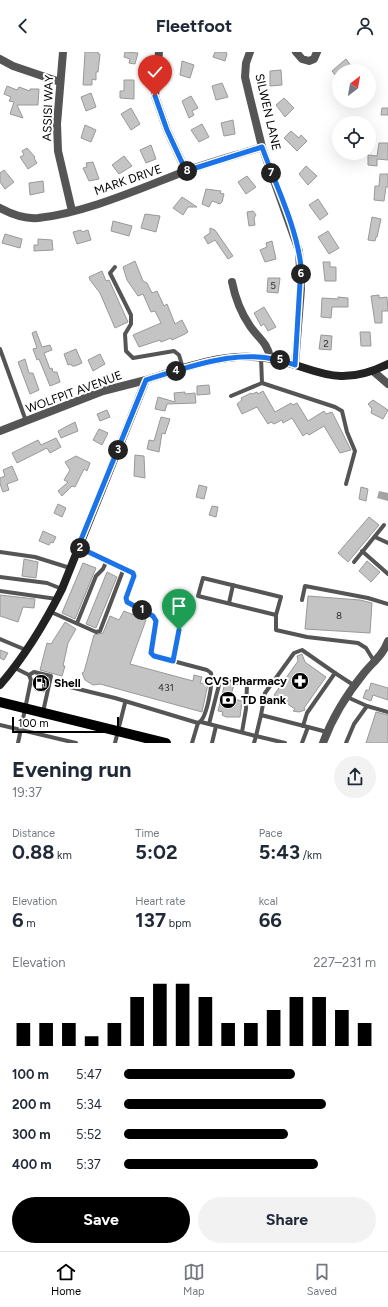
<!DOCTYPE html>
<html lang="en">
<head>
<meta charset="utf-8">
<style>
	body { margin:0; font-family:Figtree,sans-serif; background:#f2f2f3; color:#1f2937; height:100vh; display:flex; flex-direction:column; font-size:15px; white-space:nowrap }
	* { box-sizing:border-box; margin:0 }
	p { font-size:13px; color:#747a83 }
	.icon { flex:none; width:22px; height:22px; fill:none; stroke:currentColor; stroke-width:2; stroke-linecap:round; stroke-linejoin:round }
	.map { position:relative; height:691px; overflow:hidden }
	.side { display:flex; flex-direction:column; background:#fff; flex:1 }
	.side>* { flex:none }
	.needle { width:26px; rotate:31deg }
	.fabs { position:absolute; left:332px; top:12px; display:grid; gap:8px }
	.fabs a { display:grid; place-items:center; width:44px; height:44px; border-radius:50%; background:#fff; box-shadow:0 4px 16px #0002; font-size:20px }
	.scale { position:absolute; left:12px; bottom:10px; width:107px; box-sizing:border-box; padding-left:4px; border:2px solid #000; border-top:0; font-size:11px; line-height:14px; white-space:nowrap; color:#000; -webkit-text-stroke:3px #fff; paint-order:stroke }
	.pin { position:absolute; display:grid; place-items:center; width:34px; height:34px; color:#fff; margin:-41px -17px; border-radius:50% 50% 50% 0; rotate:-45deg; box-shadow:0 0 4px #0007 }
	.pin .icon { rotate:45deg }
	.km { position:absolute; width:20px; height:20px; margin:-10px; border-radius:50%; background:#222; color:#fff; font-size:11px; line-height:20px; text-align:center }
	.round { display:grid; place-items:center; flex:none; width:42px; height:42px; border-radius:21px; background:#f2f2f3 }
	.head { display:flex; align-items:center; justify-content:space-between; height:68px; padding:0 12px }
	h1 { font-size:22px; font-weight:700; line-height:30px }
	.stats { display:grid; grid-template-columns:repeat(3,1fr); gap:6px; height:68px; padding:4px 12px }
	.stats div { display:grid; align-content:center }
	.stats b { font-size:20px; font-weight:700 }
	.stats small { font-size:11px; font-weight:400 }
	.stats p { font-size:11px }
	.chart { height:112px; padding:8px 12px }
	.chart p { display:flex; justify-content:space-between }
	.chart svg { width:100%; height:72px; margin-top:4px; stroke:#000; stroke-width:6 }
	.primary-button { display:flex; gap:8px; margin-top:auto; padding:8px 12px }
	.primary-button a { flex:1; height:46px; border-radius:24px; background:#000; color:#fff; font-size:16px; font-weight:700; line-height:46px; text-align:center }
	.primary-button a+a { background:#f2f2f3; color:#1f2937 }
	ul { padding:0 12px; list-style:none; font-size:13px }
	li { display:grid; grid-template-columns:64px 48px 1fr; align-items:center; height:30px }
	li i { height:10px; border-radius:5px; background:#000 }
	header { display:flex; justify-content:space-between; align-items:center; height:52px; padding:0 12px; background:#fff; font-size:18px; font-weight:700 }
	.tab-bar { display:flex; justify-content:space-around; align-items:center; height:56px; border-top:1px solid #e0e1e3; background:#fff; font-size:11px; color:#747a83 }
	.tab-bar a { display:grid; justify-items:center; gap:2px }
	.tab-bar .current { color:#000 }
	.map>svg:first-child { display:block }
	.water { fill:#a3a3a3 }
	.building { fill:#c4c4c4; stroke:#999 }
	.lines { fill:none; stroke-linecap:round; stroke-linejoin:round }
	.lane { stroke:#555; stroke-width:4 }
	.street { stroke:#555; stroke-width:8 }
	.secondary { stroke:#222; stroke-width:8 }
	.primary { stroke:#000; stroke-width:10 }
	.route-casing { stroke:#fff; stroke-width:8 }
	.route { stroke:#1a73e8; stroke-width:5 }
	.labels { text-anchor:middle; stroke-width:4; stroke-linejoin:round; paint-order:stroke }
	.number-label { font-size:10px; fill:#313131 }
	.street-label { font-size:12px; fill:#000; stroke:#fff }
	.poi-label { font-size:12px; font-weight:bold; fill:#000; stroke:#fff; text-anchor:start }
</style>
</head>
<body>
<header><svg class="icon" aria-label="back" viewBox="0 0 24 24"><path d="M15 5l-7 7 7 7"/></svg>Fleetfoot<svg class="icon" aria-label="person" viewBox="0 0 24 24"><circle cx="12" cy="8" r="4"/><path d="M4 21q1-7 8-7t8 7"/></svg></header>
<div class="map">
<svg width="388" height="691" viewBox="0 0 388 691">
	<rect width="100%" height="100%" fill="#fff"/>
	<polygon class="water" points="379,439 388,441 388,449 377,446"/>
	<g class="building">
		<polygon points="85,0 98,0 98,2 100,2 98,20 96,20 96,28 92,27 92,33 83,33"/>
		<polygon points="125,0 138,1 135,12 129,11 130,7 124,5"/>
		<polygon points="215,0 226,0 227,2 225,9 213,5"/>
		<polygon points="346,7 352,15 348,19 339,19 339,28 332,19"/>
		<polygon points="182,9 194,13 190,26 180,23"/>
		<polygon points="281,18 282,33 270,34 270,19"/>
		<polygon points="124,28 134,28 134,47 120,46 120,39 124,39"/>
		<polygon points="222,31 228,45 216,48 212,34"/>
		<polygon points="7,34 17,38 19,35 30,39 30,37 39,37 38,53 17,53 23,66 10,62 14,50 9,49 11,45 4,42"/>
		<polygon points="91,41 96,55 86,59 81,45"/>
		<polygon points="191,44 198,56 192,59 194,63 189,66 182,49"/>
		<polygon points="284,46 294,56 285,65 276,53"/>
		<polygon points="131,56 140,72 131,78 121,62"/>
		<polygon points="382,56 388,56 388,63 381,63"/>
		<polygon points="233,68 235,82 224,84 221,71"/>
		<polygon points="202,72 209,85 199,90 191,78"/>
		<polygon points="85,73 96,78 91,90 81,86"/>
		<polygon points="291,79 299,86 301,83 307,89 297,99 284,86"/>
		<polygon points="379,91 388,91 388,108 377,107 377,114 368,113 368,103 377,104"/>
		<polygon points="151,93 156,107 146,111 140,98"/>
		<polygon points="27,96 35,105 34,106 37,111 28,117 20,105 24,103 22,99"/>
		<polygon points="124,104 132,114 119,122 112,113"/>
		<polygon points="93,110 99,127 89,129 83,116 87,115 86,111"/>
		<polygon points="306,114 317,124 308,133 299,122"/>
		<polygon points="4,118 14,130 5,137 0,130 0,121"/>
		<polygon points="380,122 388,122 388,135 386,135 384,149 374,148 375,134 379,134"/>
		<polygon points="247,124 256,135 246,142 238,130"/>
		<polygon points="43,129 44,140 30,143 29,131"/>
		<polygon points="206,137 221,139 220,141 224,142 222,150 220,152 212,149 209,155 202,152"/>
		<polygon points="182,145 197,155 188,155 183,163 173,156"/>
		<polygon points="318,147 328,162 320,168 309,153"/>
		<polygon points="253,159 256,163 254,166 255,173 249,174 247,160"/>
		<polygon points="145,162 160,164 156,180 141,176"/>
		<polygon points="372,165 381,167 377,185 376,185 375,189 368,188"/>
		<polygon points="113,169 132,174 129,184 111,179"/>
		<polygon points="210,176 215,178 233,204 228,207 215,188 208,192 204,185 210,181"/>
		<polygon points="81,178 82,180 88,178 91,188 77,192 73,180"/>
		<polygon points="328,179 339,196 329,202 318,185"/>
		<polygon points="5,182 22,187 20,196 2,191"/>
		<polygon points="38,187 52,188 53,198 34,199 34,193 38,193"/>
		<polygon points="272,189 276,207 265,210 260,198 267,195 266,191"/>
		<polygon points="135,209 143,229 147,231 152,241 157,239 164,254 167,252 175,272 182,268 188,280 185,282 172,288 171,286 161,290 160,288 139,295 133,283 161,271 155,259 151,260 143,242 138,244 127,228 123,215"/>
		<polygon points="323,210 330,210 330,215 336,215 336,229 325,229"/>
		<polygon points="102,219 106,229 109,228 128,270 115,276 100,241 90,228 89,225"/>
		<polygon points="268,226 280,226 278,241 267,240"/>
		<polygon points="379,243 379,246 387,245 388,259 382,259 382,271 375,271 371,244"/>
		<polygon points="338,245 348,246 348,255 332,255 331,266 321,265 322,246 338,247"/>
		<polygon points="264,255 276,275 268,279 264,272 261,274 254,261"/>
		<polygon points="36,279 42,295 50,293 52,298 44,301 50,317 52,316 53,320 57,320 60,330 50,334 39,307 37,308 33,297 37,296 32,281"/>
		<polygon points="360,280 370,280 371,294 361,294"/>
		<polygon points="321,283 332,284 331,298 319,297"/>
		<polygon points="76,297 82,311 75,314 72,314 71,312 68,313 64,302"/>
		<polygon points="100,302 105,312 93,319 88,308"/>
		<polygon points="25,307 29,321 33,321 39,338 30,342 18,310"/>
		<polygon points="209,333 210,342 197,343 197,334"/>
		<polygon points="263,339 275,360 291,351 293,353 297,351 308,369 324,359 326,362 332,360 351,398 340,401 324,374 309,383 307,381 303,384 292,366 283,371 282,368 274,372 271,370 268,372 257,355 242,362 237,352 242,348 241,346 251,341 252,342 257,340 258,342"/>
		<polygon points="185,340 185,342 195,341 196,351 167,352 165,359 155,357 158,345 175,350 174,341"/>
		<polygon points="373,348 388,358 383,367 371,361 372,357 368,352"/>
		<polygon points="107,358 110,365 100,369 97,362"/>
		<polygon points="161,365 170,367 165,382 162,381 159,400 147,397 149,388 154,389"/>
		<polygon points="75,370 78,379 61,386 58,379"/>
		<polygon points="99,377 108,381 102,393 93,388"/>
		<polygon points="56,386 61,395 50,401 47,396 17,411 12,401 38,388 41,393"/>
		<polygon points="135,403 144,404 145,426 134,424"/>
		<polygon points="76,404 90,411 87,419 84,417 75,435 72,434 62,444 58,439 68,430 64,428 70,418 65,410"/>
		<polygon points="12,414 18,428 7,432 9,438 3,440 0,432 0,426 5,424 3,418"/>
		<polygon points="199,433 207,435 204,447 196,445"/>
		<polygon points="361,435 368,437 366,449 359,447"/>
		<polygon points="58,452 66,456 62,465 54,461"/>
		<polygon points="212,454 218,455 216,465 209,463"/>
		<polygon points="369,465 379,473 348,510 338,501"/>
		<polygon points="43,479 56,485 53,491 51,490 49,493 39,489"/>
		<polygon points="24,507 38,510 36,526 22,524"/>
		<polygon points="367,509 380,520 371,530 359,519"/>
		<polygon points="83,511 96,516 75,567 62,561"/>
		<polygon points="107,520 117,525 96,576 86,572"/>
		<polygon points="0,543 35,547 34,556 23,555 18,570 0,564"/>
		<polygon points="308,544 360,548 372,551 370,581 305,577"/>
		<polygon points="124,559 146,568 130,612 193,629 194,623 202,625 200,631 208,632 202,660 100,632 93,633 85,628 82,621 84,620 94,583 103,581 110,564 119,568"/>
		<polygon points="65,570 76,577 68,591 63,614 65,614 62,624 40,618 47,591 51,592"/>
		<polygon points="0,598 8,601 4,608 0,606"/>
		<polygon points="302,602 305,610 326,625 304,656 305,658 299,660 293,659 295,657 274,643 298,609 297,604"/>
		<polygon points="38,625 47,627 44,640 35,638"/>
		<polygon points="225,631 234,633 230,646 242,649 240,665 226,665 222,663 223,660 218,659"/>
		<polygon points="371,631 388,636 388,648 373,643 371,649 363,646 366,638 369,638"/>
		<polygon points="376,660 388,663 388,691 366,691"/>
	</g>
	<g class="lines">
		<g class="lane">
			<polyline points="115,215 110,221 131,263 131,272 125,282 126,299 133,306 174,299 179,303 183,316"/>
			<polyline points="0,297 26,369"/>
			<polyline points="261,305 262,331 335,355 342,359 347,380 355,399 346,432"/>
			<polyline points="231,344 262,331"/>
			<polyline points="375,485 388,491"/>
			<polyline points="362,499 388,522"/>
			<polyline points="0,500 35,505 70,516"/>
			<polyline points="354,510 384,473"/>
			<polyline points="0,525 47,531 62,537"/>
			<polyline points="0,539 57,547"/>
			<polyline points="302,548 305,534 368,546 388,552"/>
			<polyline points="229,551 233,533"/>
			<polyline points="51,560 96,580 100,579 124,516 78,495"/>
			<polyline points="276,563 198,544 203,526 281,545 276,563 276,578 307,585 358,591 366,596 374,609"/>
			<polyline points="77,571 96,524 103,517 107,508"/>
			<polyline points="0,587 26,598"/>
			<polyline points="173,609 179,578"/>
			<polyline points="15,616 29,623 34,620 51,624 43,660"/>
			<polyline points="335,621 355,634"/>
			<path d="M70,635L115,646L198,671C207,668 213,630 211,621L207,618L154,604L151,601L156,569L153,564L127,549L126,546L134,524L133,521L124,516"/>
			<polyline points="347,645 367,654 388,660"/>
			<polyline points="261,663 265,641 294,601 302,598 335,621 307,661 303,674"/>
			<polyline points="201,670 256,684 261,663 308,675"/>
			<polyline points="209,672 220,629 222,627 247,633 246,657 242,680"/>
			<polyline points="0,673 76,691"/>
			<polyline points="18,691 31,628 29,623"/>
			<polyline points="115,691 125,651"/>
			<polyline points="192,691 198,671"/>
			<polyline points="212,691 216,674"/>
			<polyline points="254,691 256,684 285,691"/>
			<polyline points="302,691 308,675 327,680"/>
			<polyline points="346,691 354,672 367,654"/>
		</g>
		<g class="street">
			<polyline points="63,0 57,72 58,99 72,159"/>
			<polyline points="159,0 155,44 167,78 186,119"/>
			<polyline points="250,0 246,11 245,25 249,42 262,95 299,199 301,237 295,313"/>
			<polyline points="296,0 302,7 309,9 314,7 317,0"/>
			<polyline points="0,7 13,14 60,30"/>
			<path d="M0,156C11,162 25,167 38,166C86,161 141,136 186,119C211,110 237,103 262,95"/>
			<path d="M232,230C235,245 241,261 250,274C258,286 268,291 270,306"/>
			<polyline points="373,319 388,332"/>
			<polyline points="0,379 103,339 146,328"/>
			<path d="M323,691C332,666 347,642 364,621C373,610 383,603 388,589"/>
		</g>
		<path class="secondary" d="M0,633C25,604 45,571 62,537L146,328C181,317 216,303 253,305C310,307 327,342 388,312"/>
		<polyline class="primary" points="0,650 166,691"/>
	</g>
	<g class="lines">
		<defs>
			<path id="route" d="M155,44L167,78L186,119L262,95C276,134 296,173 301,214L295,313C245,293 195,313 146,328L78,495L133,521L134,524L126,546L127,550L153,564L156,569L151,601L154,604L173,609L179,578"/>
		</defs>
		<use href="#route" class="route-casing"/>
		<use href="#route" class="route"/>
	</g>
	<defs>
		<symbol id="pharmacy-disc" viewBox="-11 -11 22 22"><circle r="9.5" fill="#000" stroke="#fff"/><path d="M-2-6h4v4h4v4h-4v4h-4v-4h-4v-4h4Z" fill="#fff"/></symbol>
		<symbol id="fuel-disc" viewBox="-11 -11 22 22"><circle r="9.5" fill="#000" stroke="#fff"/><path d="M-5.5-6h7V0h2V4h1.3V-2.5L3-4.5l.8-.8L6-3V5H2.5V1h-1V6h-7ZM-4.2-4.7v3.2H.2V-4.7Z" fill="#fff"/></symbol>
		<symbol id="bank-disc" viewBox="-11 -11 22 22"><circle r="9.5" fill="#000" stroke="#fff"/><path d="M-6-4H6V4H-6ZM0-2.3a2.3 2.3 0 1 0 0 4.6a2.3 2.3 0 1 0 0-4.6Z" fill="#fff"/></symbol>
	</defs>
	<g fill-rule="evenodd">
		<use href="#pharmacy-disc" x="290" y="619" width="20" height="20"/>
		<use href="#fuel-disc" x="31" y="621" width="20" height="20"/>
		<use href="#bank-disc" x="218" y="638" width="20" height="20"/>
	</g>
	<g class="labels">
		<g class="number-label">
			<text x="273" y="237">5</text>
			<text x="326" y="295">2</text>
			<text x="339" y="567">8</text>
			<text x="166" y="639">431</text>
		</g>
		<g class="street-label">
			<text transform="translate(48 56) rotate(-88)" y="4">ASSISI WAY</text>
			<text transform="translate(268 60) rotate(77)" y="4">SILWEN LANE</text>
			<text transform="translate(128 128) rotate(-19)" y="4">MARK DRIVE</text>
			<text transform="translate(74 340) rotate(-20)" y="4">WOLFPIT AVENUE</text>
		</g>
		<g class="poi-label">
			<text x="287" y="633" text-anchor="end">CVS Pharmacy</text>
			<text x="54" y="635">Shell</text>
			<text x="241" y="652">TD Bank</text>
		</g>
	</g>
</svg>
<div class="fabs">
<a><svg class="needle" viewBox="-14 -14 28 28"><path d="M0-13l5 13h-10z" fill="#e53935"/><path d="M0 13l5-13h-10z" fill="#747a83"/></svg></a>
<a><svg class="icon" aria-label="locate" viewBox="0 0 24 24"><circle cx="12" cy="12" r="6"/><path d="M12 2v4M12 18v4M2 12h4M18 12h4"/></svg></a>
</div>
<div class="scale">100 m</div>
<div class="pin" style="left:179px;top:578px;background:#1e9e55"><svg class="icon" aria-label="arrive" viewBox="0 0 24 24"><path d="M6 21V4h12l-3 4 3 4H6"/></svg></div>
<div class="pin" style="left:155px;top:44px;background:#d93025"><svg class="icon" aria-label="check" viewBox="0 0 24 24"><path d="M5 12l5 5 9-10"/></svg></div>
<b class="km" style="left:142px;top:558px">1</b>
<b class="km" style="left:80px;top:496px">2</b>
<b class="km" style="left:118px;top:398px">3</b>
<b class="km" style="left:176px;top:319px">4</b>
<b class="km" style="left:280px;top:308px">5</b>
<b class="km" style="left:301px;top:222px">6</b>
<b class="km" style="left:271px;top:121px">7</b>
<b class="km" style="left:187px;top:119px">8</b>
</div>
<section class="side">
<div class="head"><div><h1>Evening run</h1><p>19:37</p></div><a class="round"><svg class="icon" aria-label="share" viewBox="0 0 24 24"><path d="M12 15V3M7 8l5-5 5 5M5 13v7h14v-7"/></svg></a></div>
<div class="stats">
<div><p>Distance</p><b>0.88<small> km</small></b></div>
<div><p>Time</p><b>5:02</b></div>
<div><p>Pace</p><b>5:43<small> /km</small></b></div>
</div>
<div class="stats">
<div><p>Elevation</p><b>6<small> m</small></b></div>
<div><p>Heart rate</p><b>137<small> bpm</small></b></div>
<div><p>kcal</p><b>66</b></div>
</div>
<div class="chart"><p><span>Elevation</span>227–231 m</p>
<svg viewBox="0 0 160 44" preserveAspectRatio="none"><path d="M5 44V30M15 44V30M25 44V30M35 44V38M45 44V30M55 44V14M65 44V6M75 44V6M85 44V14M95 44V30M105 44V30M115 44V22M125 44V14M135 44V14M145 44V22M155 44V30"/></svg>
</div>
<ul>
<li><b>100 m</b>5:47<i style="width:68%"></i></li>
<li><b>200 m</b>5:34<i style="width:80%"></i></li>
<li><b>300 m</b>5:52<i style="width:65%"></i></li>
<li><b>400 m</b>5:37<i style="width:77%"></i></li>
</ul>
<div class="primary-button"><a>Save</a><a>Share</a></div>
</section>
<nav class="tab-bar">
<a class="current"><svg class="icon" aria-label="home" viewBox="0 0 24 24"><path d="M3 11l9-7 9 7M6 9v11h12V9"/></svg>Home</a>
<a><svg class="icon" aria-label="map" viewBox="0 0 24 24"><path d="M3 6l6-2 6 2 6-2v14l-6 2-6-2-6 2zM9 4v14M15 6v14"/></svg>Map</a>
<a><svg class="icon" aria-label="saved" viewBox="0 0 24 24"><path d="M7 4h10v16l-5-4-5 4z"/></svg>Saved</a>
</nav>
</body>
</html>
